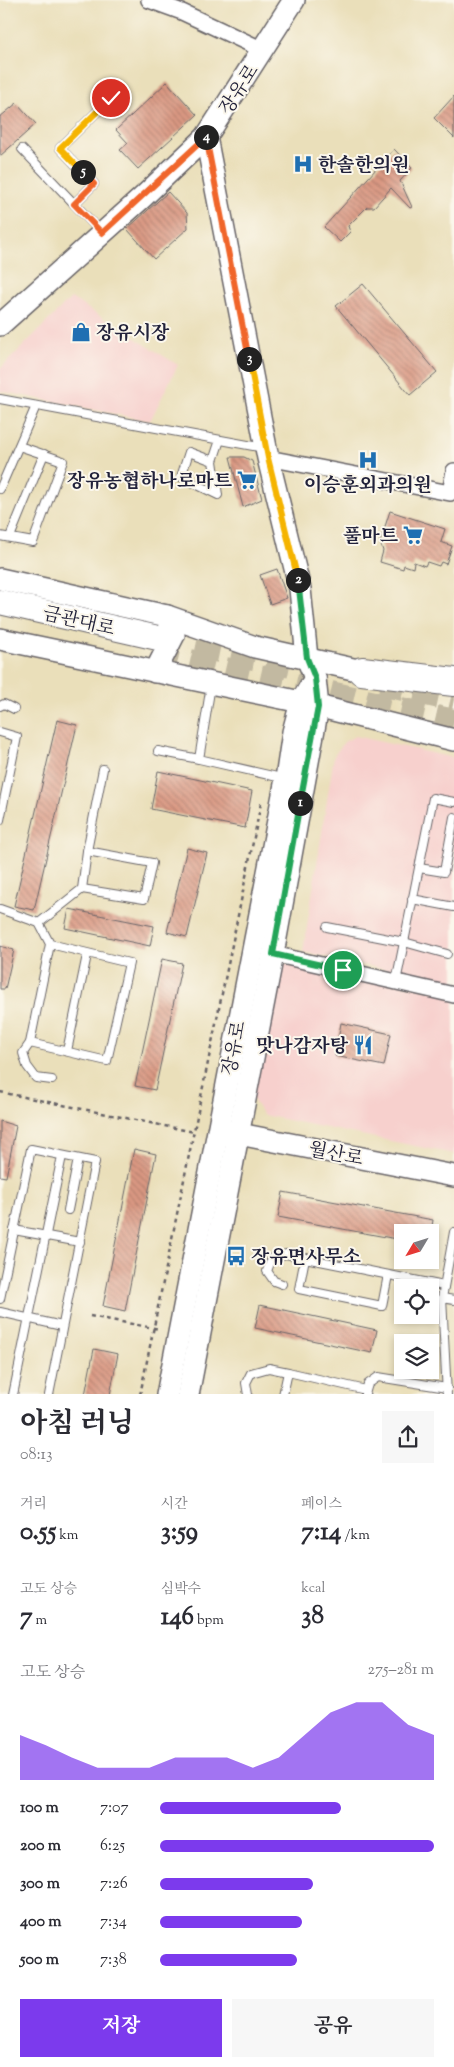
<!DOCTYPE html>
<html lang="ko">
<head>
<meta charset="utf-8">
<style>
	body { margin:0; font-family:"Sorts Mill Goudy","Noto Serif KR",serif; background:#f7f7f7; color:#2b2b33; height:100vh; display:flex; flex-direction:column; font-size:19px; white-space:nowrap }
	* { box-sizing:border-box; margin:0 }
	p { font-size:16px; color:#7c7c81 }
	.icon { flex:none; width:28px; height:28px; fill:none; stroke:currentColor; stroke-width:2; stroke-linecap:round; stroke-linejoin:round }
	.map { position:relative; height:1394px; overflow:hidden }
	.panel { display:flex; flex-direction:column; background:#fff; flex:1 }
	.panel>* { flex:none }
	.needle { width:32px; rotate:232deg }
	.fabs { position:absolute; left:394px; top:1224px; display:grid; gap:10px }
	.fabs a { display:grid; place-items:center; width:45px; height:45px; border-radius:0px; background:#fff; box-shadow:0 2px 8px #0003; font-size:25px }
	.pin { position:absolute; display:grid; place-items:center; width:42px; height:42px; color:#fff; margin:-21px; border:2px solid #fff; border-radius:50%; box-shadow:0 1px 5px #0007 }
	.km { position:absolute; width:25px; height:25px; margin:-12px; border-radius:50%; background:#222; color:#fff; font-size:14px; line-height:25px; text-align:center }
	.round { display:grid; place-items:center; flex:none; width:52px; height:52px; border-radius:0px; background:#f7f7f7 }
	.overview { display:flex; align-items:center; justify-content:space-between; height:85px; padding:0 20px }
	h1 { font-size:28px; font-weight:700; line-height:38px }
	.metrics { display:grid; grid-template-columns:repeat(3,1fr); gap:8px; height:85px; padding:5px 20px }
	.metrics div { display:grid; align-content:center }
	.metrics b { font-size:25px; font-weight:700 }
	.metrics small { font-size:14px; font-weight:400 }
	.metrics p { font-size:14px }
	.chart { height:140px; padding:10px 20px }
	.chart p { display:flex; justify-content:space-between }
	.chart svg { width:100%; height:90px; margin-top:5px; fill:#7c3aed; opacity:.7 }
	.button { display:flex; gap:10px; margin-top:auto; padding:10px 20px }
	.button a { flex:1; height:58px; border-radius:0px; background:#7c3aed; color:#fff; font-size:20px; font-weight:700; line-height:58px; text-align:center }
	.button a+a { background:#f7f7f7; color:#2b2b33 }
	ul { padding:0 20px; list-style:none; font-size:16px }
	li { display:grid; grid-template-columns:80px 60px 1fr; align-items:center; height:38px }
	li i { height:12px; border-radius:6px; background:#7c3aed }
	.map>svg:first-child { display:block }
	.built { fill:#f7d0cd }
	.building { fill:url(#building-back-hatch) }
	.lines { fill:none; stroke-linecap:round; stroke-linejoin:round }
	.primary-tunnel { stroke:#c2b9a1; stroke-width:24; stroke-dasharray:24 12; stroke-linecap:butt }
	.lane-casing { stroke:#686467; stroke-width:10 }
	.street-casing { stroke:#686467; stroke-width:18 }
	.secondary-casing { stroke:#686467; stroke-width:24 }
	.primary-casing { stroke:#686467; stroke-width:26 }
	.highway-casing { stroke:#686467; stroke-width:30 }
	.path { stroke:#686467; stroke-width:2.5; stroke-dasharray:4 4; stroke-linecap:butt }
	.lane { stroke:#fff; stroke-width:8 }
	.street { stroke:#fff; stroke-width:15 }
	.secondary { stroke:#fff; stroke-width:21 }
	.primary { stroke:#fff; stroke-width:24 }
	.highway { stroke:#fff; stroke-width:28 }
	.split-1-casing { stroke:#fff; stroke-width:10 }
	.split-2-casing { stroke:#fff; stroke-width:10 }
	.split-3-casing { stroke:#fff; stroke-width:10 }
	.split-4-casing { stroke:#fff; stroke-width:10 }
	.split-5-casing { stroke:#fff; stroke-width:10 }
	.split-6-casing { stroke:#fff; stroke-width:10 }
	.split-1 { stroke:#22a559; stroke-width:6 }
	.split-2 { stroke:#22a559; stroke-width:6 }
	.split-3 { stroke:#f5b400; stroke-width:6 }
	.split-4 { stroke:#f0652b; stroke-width:6 }
	.split-5 { stroke:#f0652b; stroke-width:6 }
	.split-6 { stroke:#f5b400; stroke-width:6 }
	.labels { text-anchor:middle; stroke-width:4; stroke-linejoin:round; paint-order:stroke }
	.street-label { font-size:19px; fill:#22223b; stroke:#fbf7ec }
	.poi-label { font-size:19px; font-weight:bold; fill:#22223b; stroke:#fbf7ec; text-anchor:start }
</style>
</head>
<body>
<div class="map">
<svg width="454" height="1395" viewBox="0 0 454 1395">
	<defs>
		<pattern id="building-back-hatch" width="6" height="6" patternUnits="userSpaceOnUse" patternTransform="scale(1.25)"><rect width="6" height="6" fill="#da9882"/><path d="M-1 5l2 2M0 0l6 6M5-1l2 2" fill="none" stroke="#b07c6c"/></pattern>
	</defs>
	<rect width="100%" height="100%" fill="#fbf7ec"/>
	<filter id="ink" filterUnits="userSpaceOnUse"><feTurbulence type="fractalNoise" baseFrequency=".02" numOctaves="2"/><feDisplacementMap in="SourceGraphic" scale="10" xChannelSelector="R" yChannelSelector="G"/><feConvolveMatrix kernelMatrix="1 2 1 2 8 2 1 2 1" color-interpolation-filters="sRGB"/></filter>
	<filter id="wash" filterUnits="userSpaceOnUse"><feTurbulence type="fractalNoise" baseFrequency=".0096" numOctaves="4" result="noise"/><feDisplacementMap in="SourceGraphic" scale="20" xChannelSelector="R" yChannelSelector="G"/><feGaussianBlur stdDeviation="1.12" result="paint"/><feColorMatrix in="noise" values="0 0 0 0 0 0 0 0 0 0 0 0 0 0 0 0 0 1.4 0 .05"/><feComposite in="paint" operator="in"/></filter>
	<g filter="url(#wash)">
		<rect width="100%" height="100%" fill="#eadfba"/>
		<g class="built">
			<polygon points="71,298 178,365 150,421 0,391 0,369"/>
			<polygon points="355,736 454,758 454,984 303,952 334,756 344,742"/>
			<polygon points="279,962 454,994 454,1154 263,1115 251,1096"/>
		</g>
		<g id="blocks">
			<g class="building">
				<polygon points="167,82 197,115 138,169 120,150 128,143 116,130"/>
				<polygon points="454,96 454,138 434,118"/>
				<polygon points="17,103 36,124 0,156 0,117"/>
				<polygon points="394,149 412,168 400,181 412,207 410,208 391,188 374,207 367,207 348,226 350,232 340,242 324,227"/>
				<polygon points="168,192 187,213 188,228 154,259 127,229"/>
				<polygon points="363,284 437,372 410,395 336,306"/>
				<polygon points="230,457 244,457 252,461 262,499 243,507"/>
				<polygon points="390,511 445,529 441,542 452,546 446,564 441,562 439,566 427,562 425,566 414,562 413,568 404,565 403,569 380,562 383,551 380,542"/>
				<polygon points="277,569 287,598 270,604 260,575"/>
				<polygon points="57,720 77,725 34,910 14,906"/>
				<polygon points="158,771 252,791 245,828 151,809"/>
				<polygon points="187,848 207,853 187,937 167,932"/>
				<polygon points="69,909 154,926 150,946 65,928"/>
				<polygon points="0,946 14,950 5,989 0,989"/>
				<polygon points="162,959 182,963 155,1090 135,1086"/>
				<polygon points="341,1023 391,1034 384,1066 335,1056"/>
				<polygon points="0,1121 16,1126 6,1177 0,1176"/>
				<polygon points="134,1149 156,1154 125,1311 103,1306"/>
				<polygon points="283,1192 433,1220 431,1232 402,1232 402,1240 278,1217"/>
				<polygon points="260,1305 377,1330 372,1353 255,1328"/>
				<polygon points="94,1349 118,1354 110,1395 85,1395"/>
			</g>
		</g>
	</g>
	<g filter="url(#ink)">
		<use href="#blocks" fill-opacity="0" stroke="#686467" stroke-width="1"/>
		<g class="lines">
			<g class="primary-tunnel">
				<polyline points="196,646 315,671"/>
				<polyline points="155,653 454,721"/>
				<polyline points="380,684 454,700"/>
			</g>
			<defs>
				<g id="lane">
					<polyline points="22,149 102,233"/>
					<polyline points="74,204 94,184 60,148 111,98"/>
					<polyline points="0,399 264,448"/>
					<polyline points="213,461 189,452 181,477 218,495 213,461 220,440"/>
					<polyline points="0,489 36,406"/>
					<polyline points="0,536 33,542 63,461 19,446"/>
					<polyline points="10,537 44,454"/>
					<polyline points="211,685 199,759 286,779"/>
					<polyline points="0,706 4,704 14,709"/>
					<polyline points="0,732 17,737 0,820"/>
					<polyline points="158,751 199,759"/>
					<polyline points="419,868 444,872 454,817"/>
					<polyline points="82,889 144,899 152,863 87,851"/>
					<polyline points="412,899 454,907"/>
					<polyline points="0,909 39,923 50,944 30,1043 107,1061 129,963 50,944"/>
					<polyline points="39,923 82,889 87,851 103,769"/>
					<polyline points="327,927 404,942 447,954"/>
					<polyline points="396,982 433,798 454,802"/>
					<polyline points="30,1043 23,1053 27,1066 36,1078 52,1080"/>
					<polyline points="67,1051 87,955"/>
					<polyline points="68,1210 78,1159"/>
					<polyline points="14,1230 80,1242"/>
					<polyline points="388,1275 382,1306 299,1289 305,1258 444,1286"/>
					<polyline points="282,1284 274,1281 267,1271 272,1258 286,1254 305,1258"/>
					<polyline points="442,1298 454,1300"/>
					<polyline points="0,1299 31,1149 95,1162 49,1395"/>
					<polyline points="0,1312 62,1326"/>
					<polyline points="365,1394 368,1384 378,1377 447,1388"/>
					<polyline points="13,1395 62,1156"/>
					<polyline points="248,1395 246,1383 251,1373 269,1368 288,1372"/>
					<polyline points="283,1395 288,1372 366,1390"/>
					<polyline points="447,1395 442,1298 454,1232"/>
				</g>
				<g id="street">
					<polyline points="149,0 182,12 263,50"/>
					<polyline points="268,458 450,493 454,471"/>
					<polyline points="273,954 454,995"/>
				</g>
				<g id="secondary">
					<polyline points="0,325 143,197 206,137 294,0"/>
					<polyline points="0,579 167,616 255,647 362,671"/>
					<polyline points="0,639 301,702 454,740"/>
					<polyline points="155,672 174,635 167,616"/>
					<polyline points="224,1131 454,1176"/>
					<polyline points="167,1395 286,779 293,732 301,702 315,678"/>
					<polyline points="188,1395 273,954 318,707 315,678 307,658 300,589 268,458 206,137"/>
				</g>
				<polyline id="primary" points="0,602 158,638"/>
				<polyline id="highway" points="362,671 454,682"/>
			</defs>
			<use href="#lane" class="lane-casing"/>
			<use href="#street" class="street-casing"/>
			<use href="#secondary" class="secondary-casing"/>
			<use href="#primary" class="primary-casing"/>
			<use href="#highway" class="highway-casing"/>
			<g class="path">
				<polyline points="0,1092 194,1132"/>
				<polyline points="90,1316 159,1329"/>
				<polyline points="140,1395 261,803"/>
			</g>
			<use href="#lane" class="lane"/>
			<use href="#street" class="street"/>
			<use href="#secondary" class="secondary"/>
			<use href="#primary" class="primary"/>
			<use href="#highway" class="highway"/>
		</g>
	</g>
	<g class="lines" filter="url(#ink)">
		<defs>
			<polyline id="split-1" points="300,803 273,954 343,970"/>
			<polyline id="split-2" points="298,580 307,658 315,678 318,707 300,803"/>
			<polyline id="split-3" points="249,359 268,458 298,580"/>
			<polyline id="split-4" points="206,137 249,359"/>
			<polyline id="split-5" points="83,172 94,184 74,204 102,233 206,137"/>
			<polyline id="split-6" points="83,172 60,148 111,98"/>
		</defs>
		<use href="#split-1" class="split-1-casing"/>
		<use href="#split-2" class="split-2-casing"/>
		<use href="#split-3" class="split-3-casing"/>
		<use href="#split-4" class="split-4-casing"/>
		<use href="#split-5" class="split-5-casing"/>
		<use href="#split-6" class="split-6-casing"/>
		<use href="#split-1" class="split-1"/>
		<use href="#split-2" class="split-2"/>
		<use href="#split-3" class="split-3"/>
		<use href="#split-4" class="split-4"/>
		<use href="#split-5" class="split-5"/>
		<use href="#split-6" class="split-6"/>
	</g>
	<defs>
		<symbol id="hospital-bare" viewBox="-9 -9 18 18"><path d="M-5-5h3v3.5h4V-5h3V5h-3V1.5h-4V5h-3Z" fill="#1f6fb2" stroke="#fbf7ec" stroke-width="2.5" paint-order="stroke"/></symbol>
		<symbol id="shop-bare" viewBox="-9 -9 18 18"><path d="M-5-2.5h2.3a2.7 3.5 0 0 1 5.4 0H5L5.5 6h-11ZM-1.5-2.5h3a1.5 2.3 0 0 0-3 0Z" fill="#1f6fb2" stroke="#fbf7ec" stroke-width="2.5" paint-order="stroke"/></symbol>
		<symbol id="supermarket-bare" viewBox="-9 -9 18 18"><path d="M-6-5.5h2.5l.6 2H6L4.5 2H-2.5L-4.4-4H-6ZM-1.5 3.2a1.3 1.3 0 1 0 .1 0ZM3 3.2a1.3 1.3 0 1 0 .1 0Z" fill="#1f6fb2" stroke="#fbf7ec" stroke-width="2.5" paint-order="stroke"/></symbol>
		<symbol id="restaurant-bare" viewBox="-9 -9 18 18"><path d="M-5-6h1v4h1v-4h1v4h1v-4h1v5L-1.5 .5V6h-2V.5L-5-1ZM5-6V6H3V1.5H1.5Q1.5-4 5-6Z" fill="#1f6fb2" stroke="#fbf7ec" stroke-width="2.5" paint-order="stroke"/></symbol>
		<symbol id="bus-bare" viewBox="-9 -9 18 18"><path d="M-5-6H5V4H4V6H2V4H-2V6H-4V4H-5ZM-3.5-4V0h7V-4ZM-3.5 1.2v1.5H-2V1.2ZM2 1.2v1.5H3.5V1.2Z" fill="#1f6fb2" stroke="#fbf7ec" stroke-width="2.5" paint-order="stroke"/></symbol>
	</defs>
	<g fill-rule="evenodd">
		<use href="#hospital-bare" x="289" y="150" width="28" height="28"/>
		<use href="#shop-bare" x="67" y="318" width="28" height="28"/>
		<use href="#hospital-bare" x="354" y="446" width="28" height="28"/>
		<use href="#supermarket-bare" x="233" y="466" width="28" height="28"/>
		<use href="#supermarket-bare" x="399" y="521" width="28" height="28"/>
		<use href="#restaurant-bare" x="349" y="1031" width="28" height="28"/>
		<use href="#bus-bare" x="222" y="1242" width="28" height="28"/>
	</g>
	<g class="labels">
		<g class="street-label">
			<text transform="translate(238 89) rotate(-57)" y="7">장유로</text>
			<text transform="translate(79 620) rotate(13)" y="7">금관대로</text>
			<text transform="translate(233 1048) rotate(-79)" y="7">장유로</text>
			<text transform="translate(336 1153) rotate(11)" y="7">월산로</text>
		</g>
		<g class="poi-label">
			<text x="318" y="171">한솔한의원</text>
			<text x="96" y="339">장유시장</text>
			<text x="232" y="487" text-anchor="end">장유농협하나로마트</text>
			<text x="368" y="491" text-anchor="middle">이승훈외과의원</text>
			<text x="398" y="542" text-anchor="end">풀마트</text>
			<text x="348" y="1052" text-anchor="end">맛나감자탕</text>
			<text x="251" y="1263">장유면사무소</text>
		</g>
	</g>
</svg>
<div class="fabs">
<a><svg class="needle" viewBox="-14 -14 28 28"><path d="M0-13l5 13h-10z" fill="#e53935"/><path d="M0 13l5-13h-10z" fill="#7c7c81"/></svg></a>
<a><svg class="icon" aria-label="locate" viewBox="0 0 24 24"><circle cx="12" cy="12" r="6"/><path d="M12 2v4M12 18v4M2 12h4M18 12h4"/></svg></a>
<a><svg class="icon" aria-label="layers" viewBox="0 0 24 24"><path d="M12 4l9 5-9 5-9-5zM3 14l9 5 9-5"/></svg></a>
</div>
<div class="pin" style="left:343px;top:970px;background:#1e9e55"><svg class="icon" aria-label="arrive" viewBox="0 0 24 24"><path d="M6 21V4h12l-3 4 3 4H6"/></svg></div>
<div class="pin" style="left:111px;top:98px;background:#d93025"><svg class="icon" aria-label="check" viewBox="0 0 24 24"><path d="M5 12l5 5 9-10"/></svg></div>
<b class="km" style="left:300px;top:803px">1</b>
<b class="km" style="left:298px;top:580px">2</b>
<b class="km" style="left:249px;top:359px">3</b>
<b class="km" style="left:206px;top:137px">4</b>
<b class="km" style="left:83px;top:172px">5</b>
</div>
<section class="panel">
<div class="overview"><div><h1>아침 러닝</h1><p>08:13</p></div><a class="round"><svg class="icon" aria-label="share" viewBox="0 0 24 24"><path d="M12 15V3M7 8l5-5 5 5M5 13v7h14v-7"/></svg></a></div>
<div class="metrics">
<div><p>거리</p><b>0.55<small> km</small></b></div>
<div><p>시간</p><b>3:59</b></div>
<div><p>페이스</p><b>7:14<small> /km</small></b></div>
</div>
<div class="metrics">
<div><p>고도 상승</p><b>7<small> m</small></b></div>
<div><p>심박수</p><b>146<small> bpm</small></b></div>
<div><p>kcal</p><b>38</b></div>
</div>
<div class="chart"><p><span>고도 상승</span>275–281 m</p>
<svg viewBox="0 0 160 44" preserveAspectRatio="none"><path d="M0 44V22L10 27L20 33L30 38L40 38L50 38L60 33L70 33L80 33L90 38L100 33L110 22L120 11L130 6L140 6L150 17L160 22V44z"/></svg>
</div>
<ul>
<li><b>100 m</b>7:07<i style="width:66%"></i></li>
<li><b>200 m</b>6:25<i style="width:100%"></i></li>
<li><b>300 m</b>7:26<i style="width:56%"></i></li>
<li><b>400 m</b>7:34<i style="width:52%"></i></li>
<li><b>500 m</b>7:38<i style="width:50%"></i></li>
</ul>
<div class="button"><a>저장</a><a>공유</a></div>
</section>
</body>
</html>
